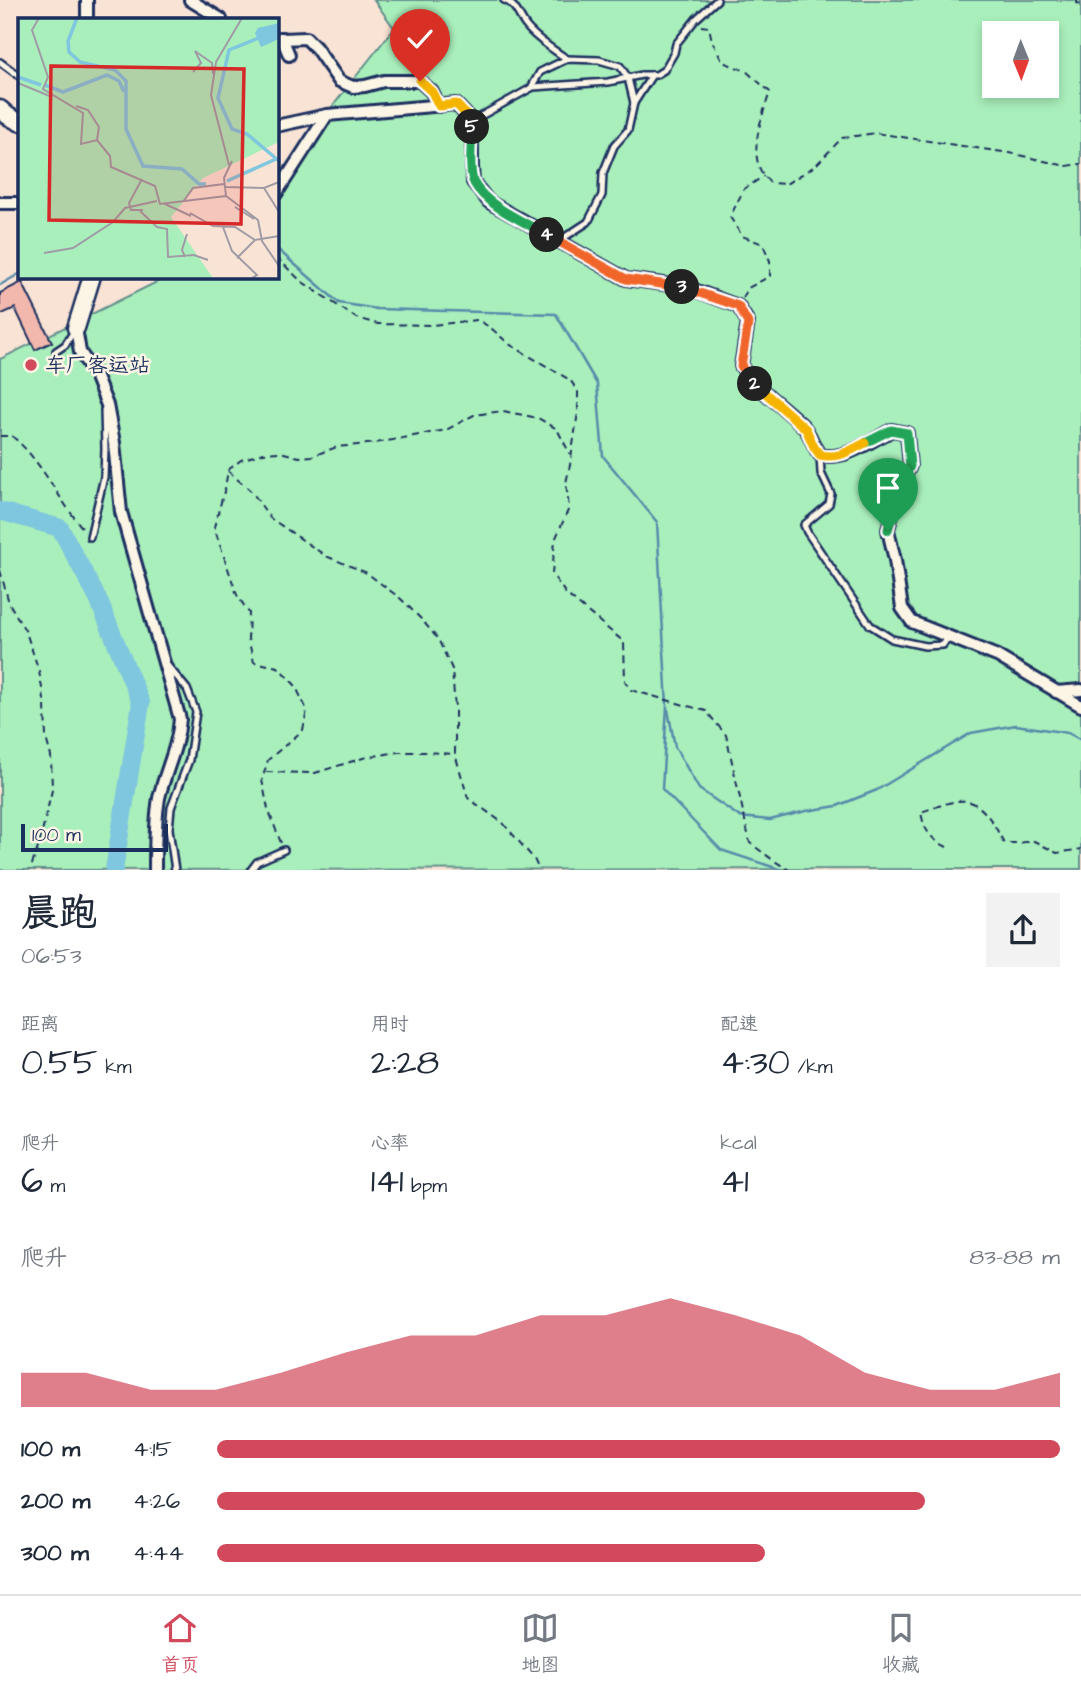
<!DOCTYPE html>
<html lang="zh">
<head>
<meta charset="utf-8">
<style>
	body { margin:0; font-family:"Architects Daughter","LXGW WenKai TC",sans-serif; background:#f2f2f3; color:#1f2937; height:100vh; display:flex; flex-direction:column; font-size:26px; white-space:nowrap }
	* { box-sizing:border-box; margin:0 }
	p { font-size:23px; color:#747a83 }
	.icon { flex:none; width:38px; height:38px; fill:none; stroke:currentColor; stroke-width:2; stroke-linecap:round; stroke-linejoin:round }
	.map { position:relative; height:870px; overflow:hidden }
	.drawer { display:flex; flex-direction:column; background:#fff; flex:1 }
	.drawer>* { flex:none }
	.needle { width:46px; rotate:179deg }
	.controls { position:absolute; left:982px; top:21px; display:grid; gap:14px }
	.controls a { display:grid; place-items:center; width:77px; height:77px; border-radius:0px; background:#fff; box-shadow:0 4px 10px #0003; font-size:35px }
	.scale { position:absolute; left:21px; bottom:18px; width:147px; box-sizing:border-box; padding-left:7px; border:4px solid #1b2f5e; border-top:0; font-size:19px; line-height:24px; white-space:nowrap; color:#1b2f5e; -webkit-text-stroke:5px #fcf5e5; paint-order:stroke }
	.pin { position:absolute; display:grid; place-items:center; width:60px; height:60px; color:#fff; margin:-72px -30px; border-radius:50% 50% 50% 0; rotate:-45deg; box-shadow:0 0 7px #0007 }
	.pin .icon { rotate:45deg }
	.km { position:absolute; width:35px; height:35px; margin:-18px; border-radius:50%; background:#222; color:#fff; font-size:19px; line-height:35px; text-align:center }
	.round { display:grid; place-items:center; flex:none; width:74px; height:74px; border-radius:0px; background:#f2f2f3 }
	.headline { display:flex; align-items:center; justify-content:space-between; height:119px; padding:0 21px }
	h1 { font-size:38px; font-weight:600; line-height:52px }
	.metrics { display:grid; grid-template-columns:repeat(3,1fr); gap:10px; height:119px; padding:7px 21px }
	.metrics div { display:grid; align-content:center }
	.metrics b { font-size:35px; font-weight:600 }
	.metrics small { font-size:19px; font-weight:400 }
	.metrics p { font-size:19px }
	.chart { height:196px; padding:14px 21px }
	.chart p { display:flex; justify-content:space-between }
	.chart svg { width:100%; height:126px; margin-top:7px; fill:#d1495b; opacity:.7 }
	ul { padding:0 21px; list-style:none; font-size:23px }
	li { display:grid; grid-template-columns:112px 84px 1fr; align-items:center; height:52px }
	li i { height:18px; border-radius:9px; background:#d1495b }
	.dock { display:flex; justify-content:space-around; align-items:center; height:98px; border-top:2px solid #e0e1e3; background:#fff; font-size:19px; color:#747a83 }
	.dock a { display:grid; justify-items:center; gap:4px }
	.dock .active { color:#d1495b }
	.map>svg:first-child { display:block }
	.green { fill:#a9efbb; stroke:#628f8c; stroke-width:2; fill-rule:evenodd }
	.lines { fill:none; stroke-linecap:round; stroke-linejoin:round }
	.stream { stroke:#578aab; stroke-width:2.5 }
	.river { stroke:#7fc6df; stroke-width:18 }
	.building { fill:#f3b8ad; stroke:#1b2f5e; stroke-width:2 }
	.lane-casing { stroke:#1b2f5e; stroke-width:10 }
	.street-casing { stroke:#1b2f5e; stroke-width:16 }
	.secondary-casing { stroke:#1b2f5e; stroke-width:21 }
	.path { stroke:#1b2f5e; stroke-width:2; stroke-dasharray:7 5; stroke-linecap:butt }
	.lane { stroke:#fcf5e5; stroke-width:5 }
	.street { stroke:#fcf5e5; stroke-width:10 }
	.secondary { stroke:#fcf5e5; stroke-width:16 }
	.split-1-casing { stroke:#fff; stroke-width:14 }
	.split-2-casing { stroke:#fff; stroke-width:14 }
	.split-3-casing { stroke:#fff; stroke-width:14 }
	.split-4-casing { stroke:#fff; stroke-width:14 }
	.split-5-casing { stroke:#fff; stroke-width:14 }
	.split-6-casing { stroke:#fff; stroke-width:14 }
	.split-1 { stroke:#22a559; stroke-width:9 }
	.split-2 { stroke:#f5b400; stroke-width:9 }
	.split-3 { stroke:#f0652b; stroke-width:9 }
	.split-4 { stroke:#f0652b; stroke-width:9 }
	.split-5 { stroke:#22a559; stroke-width:9 }
	.split-6 { stroke:#f5b400; stroke-width:9 }
	.poi-dot { fill:#d1495b; stroke:#fcf5e5; stroke-width:2.5 }
	.labels { text-anchor:middle; stroke-width:5; stroke-linejoin:round; paint-order:stroke }
	.poi-label { font-size:21px; fill:#1b2f5e; stroke:#fcf5e5; text-anchor:start }
	.inset-river { fill:none; stroke:#7fc6df; stroke-width:3.5 }
	.inset-road { fill:none; stroke:#a09ba5; stroke-width:2 }
	.view { fill:#d62828; fill-opacity:0.15; stroke:#d62828; stroke-width:3.5 }
	.inset-edge { fill:none; stroke:#1b2f5e; stroke-width:3.5 }
</style>
</head>
<body>
<div class="map">
<svg width="1081" height="870" viewBox="0 0 1081 870">
	<rect width="100%" height="100%" fill="#f9e3d4"/>
	<filter id="ink" filterUnits="userSpaceOnUse"><feTurbulence type="fractalNoise" baseFrequency=".0143" numOctaves="2"/><feDisplacementMap in="SourceGraphic" scale="14" xChannelSelector="R" yChannelSelector="G"/><feConvolveMatrix kernelMatrix="1 2 1 2 8 2 1 2 1" color-interpolation-filters="sRGB"/></filter>
	<g filter="url(#ink)">
		<path class="green" d="M374,0H1081V869L0,870V359L167,277L276,276L277,177L394,28ZM994,33H1046V86H994Z"/>
		<g class="lines">
			<g class="stream">
				<polyline points="276,248 339,303 377,309 556,314 597,384 603,456 657,522 667,706 662,789 721,850 782,870"/>
				<polyline points="0,285 19,274"/>
				<polyline points="668,710 675,747 699,789 740,817 770,820 806,811 837,806 877,790 971,733 1016,725 1068,733 1081,740"/>
			</g>
			<polyline class="river" points="0,511 60,528 98,599 141,703 114,870"/>
		</g>
		<polygon class="building" points="22,282 52,342 35,350 15,308 0,315 0,293"/>
		<g class="lines">
			<defs>
				<g id="lane">
					<path d="M504,0C517,5 518,16 526,26C536,39 554,50 567,59"/>
					<polyline points="0,62 19,76"/>
					<polyline points="531,88 540,72 567,59 599,60 620,66 628,78 634,103 628,130 614,146 603,173 602,195 588,222 559,241"/>
					<polyline points="634,103 652,75"/>
					<polyline points="472,121 533,87 608,82 642,75 656,75 664,70 674,53 676,44 696,19 717,0"/>
					<polyline points="56,351 65,345 74,331"/>
					<polyline points="820,455 821,473 831,494 829,504 804,525 807,532 870,625 892,639 925,646 943,645 948,637"/>
					<polyline points="90,537 104,477 105,449 104,410"/>
					<polyline points="167,665 187,689 196,712 189,760 171,808 169,829 175,870"/>
					<polyline points="251,870 257,862 284,850"/>
				</g>
				<g id="street">
					<polyline points="87,0 87,19"/>
					<polyline points="190,0 221,19"/>
					<polyline points="279,38 282,38 289,55"/>
					<polyline points="282,39 306,38 316,48 339,81 353,87 365,86 384,81 420,81 432,92 439,106"/>
					<path d="M276,126L327,115L456,104L472,121V166L473,182L489,202L626,279L686,287L738,306L748,322L741,366C758,391 783,406 804,427C811,435 813,447 820,455C845,461 870,441 892,430L907,433L910,466L897,493L888,530L895,560L902,608L912,622L997,656L1081,706"/>
					<polyline points="276,194 327,115"/>
					<polyline points="0,203 19,203"/>
					<path d="M76,328L80,352L95,375L107,405L114,443L121,512L180,719C178,748 165,771 159,798C155,822 155,846 155,870"/>
					<polyline points="1056,692 1081,690"/>
				</g>
				<g id="secondary">
					<polyline points="0,109 8,116 19,122"/>
					<polyline points="76,328 92,276"/>
				</g>
			</defs>
			<use href="#lane" class="lane-casing"/>
			<use href="#street" class="street-casing"/>
			<use href="#secondary" class="secondary-casing"/>
			<g class="path">
				<polyline points="1077,0 1077,3 1081,4"/>
				<path d="M701,26L709,27L712,41L723,62L746,71L770,92C763,113 750,147 760,169C762,174 767,179 770,183L786,184L815,166L842,138L875,133L1010,153L1066,166L1081,164"/>
				<polyline points="276,257 301,281 356,318 378,324 431,325 478,320 491,328 509,344 570,380 578,391 578,412 570,465 566,483 569,508 555,540 552,574 566,594 624,642 625,681 631,690 706,711 726,735 750,843 773,860 789,870"/>
				<polyline points="743,298 748,288 770,276 770,261 763,244 742,236 730,217 744,189 764,176"/>
				<path d="M0,436H12C42,461 59,501 85,531"/>
				<polyline points="228,471 252,492 270,518 326,556 367,573 401,599 422,620 438,639 452,669 455,709 455,754 468,798 503,823 534,859 539,870"/>
				<polyline points="0,570 9,603 26,632 39,671 45,705 46,738 51,756 52,790 39,845 30,870"/>
				<polyline points="266,772 315,773 363,758 398,752 429,752 453,754"/>
				<polyline points="281,843 268,809 262,780 268,760 303,730 307,710 295,685 278,667 254,662 248,639 249,613 237,595 214,527 225,488 228,470 241,460 263,453 280,452 299,457 312,456 337,447 376,443 446,430 474,415 503,411 538,418 557,429 570,454"/>
				<path d="M947,847C930,839 924,830 921,812C933,808 946,803 958,801C981,797 995,826 1004,843H1016L1034,841L1057,853L1081,849"/>
			</g>
			<use href="#lane" class="lane"/>
			<use href="#street" class="street"/>
			<use href="#secondary" class="secondary"/>
		</g>
	</g>
	<g class="lines" filter="url(#ink)">
		<defs>
			<polyline id="split-1" points="865,443 891,430 907,433 910,466 897,493 888,530"/>
			<path id="split-2" d="M755,384L806,429L814,447L820,455C838,459 850,451 865,443"/>
			<polyline id="split-3" points="682,287 738,306 748,323 741,366 755,384"/>
			<polyline id="split-4" points="547,235 626,279 682,287"/>
			<path id="split-5" d="M472,127C472,142 468,171 474,183C486,206 525,222 547,235"/>
			<polyline id="split-6" points="420,81 432,92 439,106 456,104 472,121 472,127"/>
		</defs>
		<use href="#split-1" class="split-1-casing"/>
		<use href="#split-2" class="split-2-casing"/>
		<use href="#split-3" class="split-3-casing"/>
		<use href="#split-4" class="split-4-casing"/>
		<use href="#split-5" class="split-5-casing"/>
		<use href="#split-6" class="split-6-casing"/>
		<use href="#split-1" class="split-1"/>
		<use href="#split-2" class="split-2"/>
		<use href="#split-3" class="split-3"/>
		<use href="#split-4" class="split-4"/>
		<use href="#split-5" class="split-5"/>
		<use href="#split-6" class="split-6"/>
	</g>
	<circle class="poi-dot" cx="31" cy="365" r="7"/>
	<g class="labels">
		<g class="poi-label">
			<text x="45" y="372">车厂客运站</text>
		</g>
	</g>
	<g transform="translate(18 18)">
		<rect width="261" height="261" fill="#f9e3d4"/>
		<path d="M0,0H261V124L185,160L153,199L195,260H0Z" fill="#a9efbb"/>
		<path d="M261,5V21L243,29L237,15L240,10Z" fill="#7fc6df"/>
		<path class="inset-river" d="M59,0L50,23L51,34L62,44L97,52L108,63V111L125,148L164,151L181,166H188M243,19L211,32L200,80L214,111L229,116L261,143M0,59L23,67M27,67L45,74L89,57L101,63L106,74M209,163L258,141"/>
		<path class="inset-road" d="M21,0L14,12L30,59L25,71L65,95L63,126L79,122L92,138L93,149L137,168L142,186L208,178M175,54L183,45L177,33L194,45L195,56M0,65L34,79M58,88L70,92L81,109L79,122M214,143L206,160L208,178L240,202L244,223L261,248M211,147L193,77L198,44L224,0M124,161L111,185L113,192H125M206,169L246,170L261,164M246,170L261,194M165,184L175,170L206,166M145,185L173,198M217,189L236,201M122,193L139,209L149,211L150,239L176,237L190,242M172,195L195,208L217,209L237,222L261,218M205,209L214,233L239,257L234,260M26,235L55,230L95,204L107,190L139,183M167,239L164,232L169,216M219,240L237,222"/>
		<path class="view" d="M33,48L226,51L223,206L31,202Z"/>
		<rect width="261" height="261" class="inset-edge"/>
	</g>
</svg>
<div class="controls">
<a><svg class="needle" viewBox="-14 -14 28 28"><path d="M0-13l5 13h-10z" fill="#e53935"/><path d="M0 13l5-13h-10z" fill="#747a83"/></svg></a>
</div>
<div class="scale">100 m</div>
<div class="pin" style="left:888px;top:530px;background:#1e9e55"><svg class="icon" aria-label="arrive" viewBox="0 0 24 24"><path d="M6 21V4h12l-3 4 3 4H6"/></svg></div>
<div class="pin" style="left:420px;top:81px;background:#d93025"><svg class="icon" aria-label="check" viewBox="0 0 24 24"><path d="M5 12l5 5 9-10"/></svg></div>
<b class="km" style="left:755px;top:384px">2</b>
<b class="km" style="left:682px;top:287px">3</b>
<b class="km" style="left:547px;top:235px">4</b>
<b class="km" style="left:472px;top:127px">5</b>
</div>
<section class="drawer">
<div class="headline"><div><h1>晨跑</h1><p>06:53</p></div><a class="round"><svg class="icon" aria-label="share" viewBox="0 0 24 24"><path d="M12 15V3M7 8l5-5 5 5M5 13v7h14v-7"/></svg></a></div>
<div class="metrics">
<div><p>距离</p><b>0.55<small> km</small></b></div>
<div><p>用时</p><b>2:28</b></div>
<div><p>配速</p><b>4:30<small> /km</small></b></div>
</div>
<div class="metrics">
<div><p>爬升</p><b>6<small> m</small></b></div>
<div><p>心率</p><b>141<small> bpm</small></b></div>
<div><p>kcal</p><b>41</b></div>
</div>
<div class="chart"><p><span>爬升</span>83–88 m</p>
<svg viewBox="0 0 160 44" preserveAspectRatio="none"><path d="M0 44V32L10 32L20 38L30 38L40 32L50 25L60 19L70 19L80 12L90 12L100 6L110 12L120 19L130 32L140 38L150 38L160 32V44z"/></svg>
</div>
<ul>
<li><b>100 m</b>4:15<i style="width:100%"></i></li>
<li><b>200 m</b>4:26<i style="width:84%"></i></li>
<li><b>300 m</b>4:44<i style="width:65%"></i></li>
</ul>
</section>
<nav class="dock">
<a class="active"><svg class="icon" aria-label="home" viewBox="0 0 24 24"><path d="M3 11l9-7 9 7M6 9v11h12V9"/></svg>首页</a>
<a><svg class="icon" aria-label="map" viewBox="0 0 24 24"><path d="M3 6l6-2 6 2 6-2v14l-6 2-6-2-6 2zM9 4v14M15 6v14"/></svg>地图</a>
<a><svg class="icon" aria-label="saved" viewBox="0 0 24 24"><path d="M7 4h10v16l-5-4-5 4z"/></svg>收藏</a>
</nav>
</body>
</html>
